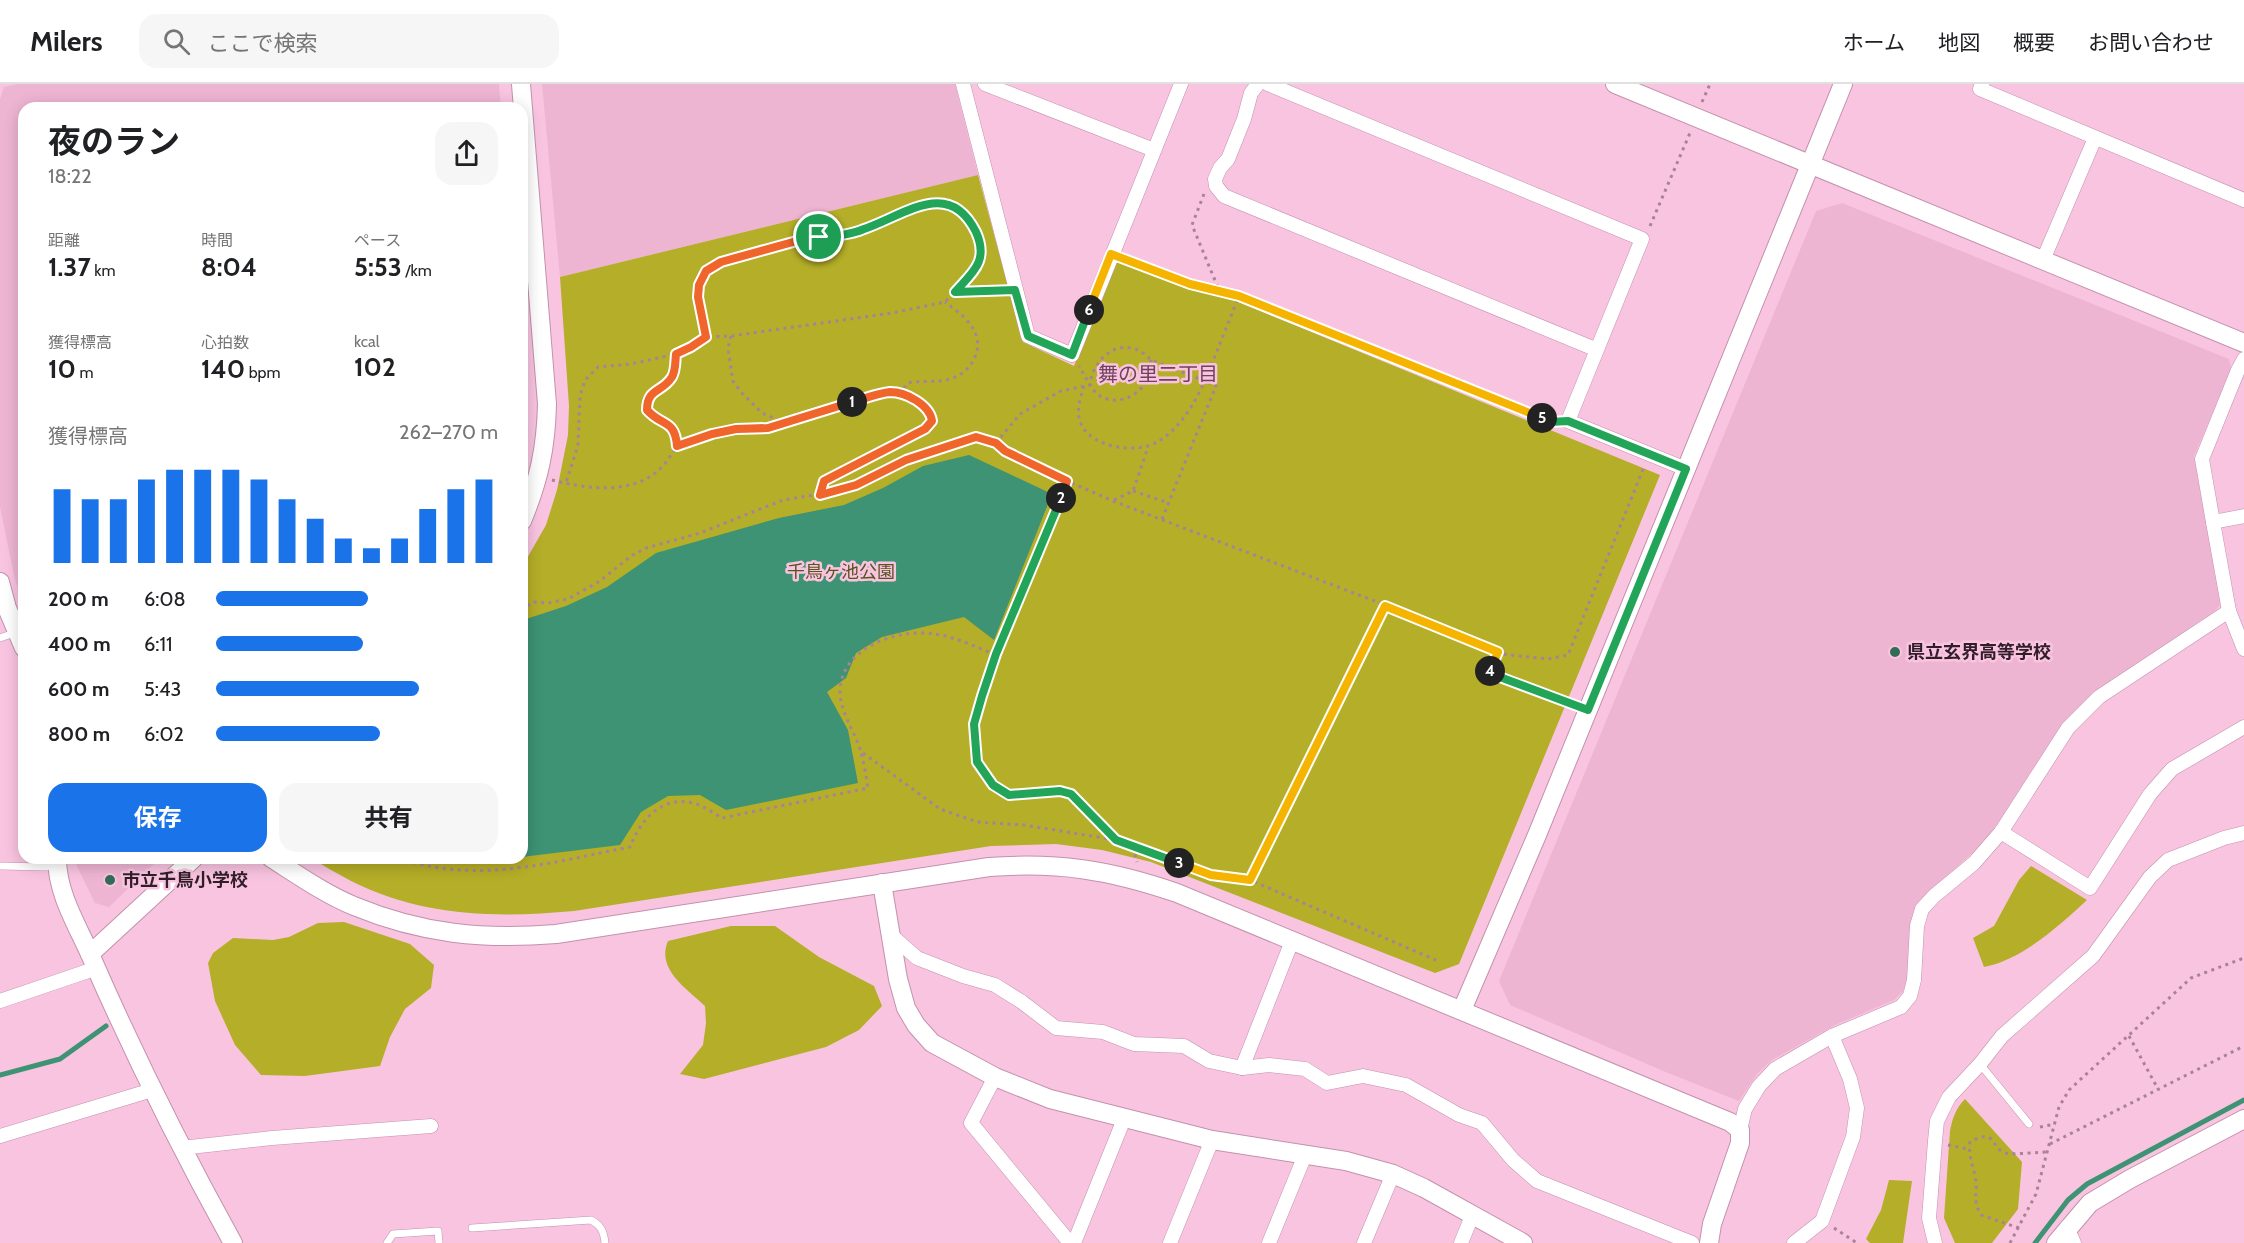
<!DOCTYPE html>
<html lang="ja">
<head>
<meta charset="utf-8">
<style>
	body { margin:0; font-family:Cabin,"Noto Sans JP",sans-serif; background:#f6f6f6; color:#202124; height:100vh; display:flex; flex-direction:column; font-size:22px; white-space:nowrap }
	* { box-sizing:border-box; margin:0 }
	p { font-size:20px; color:#757577 }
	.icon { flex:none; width:33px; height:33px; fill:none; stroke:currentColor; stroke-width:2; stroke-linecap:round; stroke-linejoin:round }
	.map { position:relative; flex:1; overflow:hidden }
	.side { position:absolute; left:18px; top:18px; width:510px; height:762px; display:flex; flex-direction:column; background:#fff; border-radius:18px; box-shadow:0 3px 15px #0003 }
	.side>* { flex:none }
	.pin { position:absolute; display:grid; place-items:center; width:51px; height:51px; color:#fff; margin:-26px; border:3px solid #fff; border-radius:50%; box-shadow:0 2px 6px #0007 }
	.km { position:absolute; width:30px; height:30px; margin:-15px; border-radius:50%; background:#222; color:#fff; font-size:16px; line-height:30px; text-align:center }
	.round { display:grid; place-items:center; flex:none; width:63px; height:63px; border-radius:18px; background:#f6f6f6 }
	.head { display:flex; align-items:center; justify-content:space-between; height:102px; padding:0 30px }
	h1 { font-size:33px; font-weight:700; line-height:45px }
	.figures { display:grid; grid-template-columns:repeat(3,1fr); gap:9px; height:102px; padding:6px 30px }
	.figures div { display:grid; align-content:center }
	.figures b { font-size:26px; font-weight:700 }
	.figures small { font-size:16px; font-weight:400 }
	.figures p { font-size:16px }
	.chart { height:168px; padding:12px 30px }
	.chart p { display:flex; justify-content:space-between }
	.chart svg { width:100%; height:108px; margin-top:6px; stroke:#1a73e8; stroke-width:6 }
	.action { display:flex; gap:12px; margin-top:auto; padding:12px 30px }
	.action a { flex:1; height:69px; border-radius:18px; background:#1a73e8; color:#fff; font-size:24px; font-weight:700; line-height:69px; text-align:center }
	.action a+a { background:#f6f6f6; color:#202124 }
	ul { padding:0 30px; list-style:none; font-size:20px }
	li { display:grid; grid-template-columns:96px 72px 1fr; align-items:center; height:45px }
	li i { height:15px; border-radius:8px; background:#1a73e8 }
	header { display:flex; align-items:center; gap:36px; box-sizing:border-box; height:84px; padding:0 30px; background:#fff; border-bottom:2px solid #e0e0e0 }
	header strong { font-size:28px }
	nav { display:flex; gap:33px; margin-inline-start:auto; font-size:21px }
	.search { width:420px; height:54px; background:#f6f6f6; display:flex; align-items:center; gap:15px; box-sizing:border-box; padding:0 21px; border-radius:18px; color:#757577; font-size:22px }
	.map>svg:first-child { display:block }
	.built { fill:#eeb5d3 }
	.green { fill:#b5ae28 }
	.water { fill:#3d9373 }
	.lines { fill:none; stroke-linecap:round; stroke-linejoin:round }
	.stream { stroke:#3d9373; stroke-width:5 }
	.service-casing { stroke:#c391ac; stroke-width:8 }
	.minor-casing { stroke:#c391ac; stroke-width:15 }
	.tertiary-casing { stroke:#c391ac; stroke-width:20 }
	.path { stroke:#aa8298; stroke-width:3; stroke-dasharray:3 4.5; stroke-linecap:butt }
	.service { stroke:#fff; stroke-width:7 }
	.minor { stroke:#fff; stroke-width:14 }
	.tertiary { stroke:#fff; stroke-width:18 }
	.split-1-casing { stroke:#fff; stroke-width:12 }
	.split-2-casing { stroke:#fff; stroke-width:12 }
	.split-3-casing { stroke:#fff; stroke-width:12 }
	.split-4-casing { stroke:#fff; stroke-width:12 }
	.split-5-casing { stroke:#fff; stroke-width:12 }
	.split-6-casing { stroke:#fff; stroke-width:12 }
	.split-7-casing { stroke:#fff; stroke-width:12 }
	.split-1 { stroke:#f0652b; stroke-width:8 }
	.split-2 { stroke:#f0652b; stroke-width:8 }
	.split-3 { stroke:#22a559; stroke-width:8 }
	.split-4 { stroke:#f5b400; stroke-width:8 }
	.split-5 { stroke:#22a559; stroke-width:8 }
	.split-6 { stroke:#f5b400; stroke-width:8 }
	.split-7 { stroke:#22a559; stroke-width:8 }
	.poi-dot { fill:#316c56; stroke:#f9c4e0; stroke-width:2 }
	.labels { text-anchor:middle; stroke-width:5; stroke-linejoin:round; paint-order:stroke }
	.park-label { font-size:18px; fill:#57541c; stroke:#f9c4e0 }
	.poi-label { font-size:18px; font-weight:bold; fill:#311e29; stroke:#f9c4e0; text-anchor:start }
	.neighbourhood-label { font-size:20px; fill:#6f435b; stroke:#f9c4e0 }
</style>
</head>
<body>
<header>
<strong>Milers</strong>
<div class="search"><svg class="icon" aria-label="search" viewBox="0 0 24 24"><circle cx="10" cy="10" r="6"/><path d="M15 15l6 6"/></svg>ここで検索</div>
<nav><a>ホーム</a><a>地図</a><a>概要</a><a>お問い合わせ</a></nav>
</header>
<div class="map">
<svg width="2244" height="1159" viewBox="0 0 2244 1159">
	<rect width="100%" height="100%" fill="#f9c4e0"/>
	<g class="built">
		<polygon points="17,0 499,0 501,24 24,24 24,525 14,491 0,423 0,15 4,3"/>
		<polygon points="542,0 955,0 978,91 560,193"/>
		<polygon points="1842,119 2229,275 2231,285 2194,372 2221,519 2216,526 2094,609 2059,644 2004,730 1984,758 1919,818 1911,836 1907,896 1903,907 1894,916 1835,941 1772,976 1757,990 1739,1017 1668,989 1510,921 1499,897 1816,127"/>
		<polygon points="522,269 528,321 522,377"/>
		<polygon points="73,774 160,774 109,823 95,819"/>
	</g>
	<g class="green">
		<path d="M978,91L1023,258L1074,282L1119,169L1660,391L1459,880L1435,889L1151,778L1102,766L1056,760L991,762L574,827C496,834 423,833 351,797C338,790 324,782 311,774H522V483L546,441L557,406L568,351L569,322L560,193Z"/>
		<path d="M2031,782L2087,816C2060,841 2022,876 1984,883L1973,854L1994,842L2019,796Z"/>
		<polygon points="344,838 410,860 434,881 431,904 405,925 390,953 380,982 305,992 261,991 235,961 215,917 208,879 213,869 233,854 273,856 289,853 318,839"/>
		<path d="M731,842H775L819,873L874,902L882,922L859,946L826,963L704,995L680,990L703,961L706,939L705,922C686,904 656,885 668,857Z"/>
		<path d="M1965,1015L2022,1078L2018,1125L1992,1159H1955L1944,1134L1950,1047C1952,1035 1956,1024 1965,1015Z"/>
		<polygon points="1889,1096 1912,1097 1903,1159 1870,1159 1866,1155 1881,1126"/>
	</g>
	<polygon class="water" points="969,371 1052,410 994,556 964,533 882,553 856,569 846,594 827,608 848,646 858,699 726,726 700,711 668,712 641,728 620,761 522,773 522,539 526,535 566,522 607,503 656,469 779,434 844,421 883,404 923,382"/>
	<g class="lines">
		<g class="stream">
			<polyline points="0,991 60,975 106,942"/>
			<polyline points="2035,1159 2068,1116 2087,1100 2244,1016"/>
		</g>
		<defs>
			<g id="service">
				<polyline points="0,554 17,548"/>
				<polyline points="0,782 46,783 54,779"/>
				<polyline points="1980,980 2029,1040"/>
				<path d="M472,1144L591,1136C601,1141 604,1148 605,1159"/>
				<polyline points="387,1159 393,1150 438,1147 439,1159"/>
			</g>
			<g id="minor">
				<polyline points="963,0 1028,252 1072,271 1181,0"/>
				<polyline points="985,0 1154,66"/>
				<polyline points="1258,0 1251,9 1244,35 1228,75 1220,84 1215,95 1216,102 1224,112 1595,265"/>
				<polyline points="1268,0 1642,155 1568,337 1686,385"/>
				<polyline points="1982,0 1980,5 2244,116"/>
				<polyline points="2043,176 2095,54"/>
				<polyline points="2244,275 2238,286 2202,375 2213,438 2244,432"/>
				<polyline points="2213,438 2229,527 2244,565"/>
				<polyline points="2001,748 2090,804 2150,710 2172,685 2244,643"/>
				<polyline points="891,851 917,874 963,892 995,901 1022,918 1056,944 1103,948 1134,960 1184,962 1209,977 1242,984 1269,981 1305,985 1327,999 1363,992 1406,1001 1459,1031 1482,1039 1513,1076 1537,1097 1692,1159"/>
				<polyline points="0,917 97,884"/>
				<polyline points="1242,984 1292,857"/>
				<polyline points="995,993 971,1039 1070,1159"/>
				<polyline points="1740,1046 1745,1025 1759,1002 1775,985 1832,952 1901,923 1910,912 1914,896 1917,842 1922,825 1934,812 1974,779 2001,748 2068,644 2099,613 2229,527"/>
				<polyline points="0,1052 152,1006"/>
				<polyline points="181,1064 272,1054 431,1042"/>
				<polyline points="2067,1143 2074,1159"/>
				<polyline points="1074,1159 1124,1035"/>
				<polyline points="1170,1159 1212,1056"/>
				<polyline points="1269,1159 1305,1071"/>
				<polyline points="1364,1159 1393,1090"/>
				<polyline points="1461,1159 1472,1132"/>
				<polyline points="1794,1159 1822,1137 1853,1053 1857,1024 1850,995 1832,952"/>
				<polyline points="1935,1159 1929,1134 1935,1057 1937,1037 1949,1013 1980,980 2002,952 2093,872 2150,793 2168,776 2224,754 2244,749"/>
			</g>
			<g id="tertiary">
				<path d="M521,0L547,320C546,364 539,396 522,437"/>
				<polyline points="1615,0 2244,259"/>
				<polyline points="0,498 7,524 24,564"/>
				<path d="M57,774C57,811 79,844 93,877C135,973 182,1067 233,1159"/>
				<path d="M271,774C298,791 325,810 354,822C422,850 483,856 556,850L989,783C1059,778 1110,786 1177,809L1730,1038L1740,1046V1059L1712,1140L1709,1159"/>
				<polyline points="882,799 898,895 906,924 916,941 932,959 995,993 1050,1015 1212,1056 1346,1077 1393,1090 1424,1104 1523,1159"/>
				<polyline points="90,870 194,774"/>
				<polyline points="1462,926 1537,751 1843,0"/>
				<polyline points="2056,1159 2090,1119 2130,1095 2244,1035"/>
			</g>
		</defs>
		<use href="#service" class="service-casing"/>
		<use href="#minor" class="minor-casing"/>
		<use href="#tertiary" class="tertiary-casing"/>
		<g class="path">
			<polyline points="1702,18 1710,0"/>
			<polyline points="1204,110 1192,141 1219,206"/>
			<path d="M942,118L960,125L968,134L980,157L982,170L979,179L970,191L945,218L892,229L731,252L706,253C698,222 688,196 721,178L804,155L841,151L863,146L920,122Z"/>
			<polyline points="1650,142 1690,49"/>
			<polyline points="1127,176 1190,200 1239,212 1550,337 1555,337"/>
			<polyline points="955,208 1001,206"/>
			<polyline points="731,252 728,265 733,297 741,308 762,329 783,338 890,308 914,316 931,331 932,337 925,345 824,397 820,411"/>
			<polyline points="676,270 706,253"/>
			<path d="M1084,302C1080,314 1075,330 1082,342C1094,364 1137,370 1157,358C1180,345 1194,320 1205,297L1151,276C1146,271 1139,265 1131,264C1110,259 1091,282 1090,301C1105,327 1141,317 1149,290C1151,286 1151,281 1151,276"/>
			<path d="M899,310L908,299C922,296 936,299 950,295C972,289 986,263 972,243C966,233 954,225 945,218"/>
			<polyline points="996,359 1020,330 1061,307 1090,301 1079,282"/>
			<path d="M677,362C697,355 716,348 736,345C753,343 767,344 783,338"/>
			<path d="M552,396C591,406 643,413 669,374C674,367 680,358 676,348C674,343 653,333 647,326C647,304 663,309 672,293C676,286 675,278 676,270L631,280L598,283L585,296L580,312L578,361L566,399"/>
			<polyline points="1133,407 1169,419"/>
			<polyline points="1114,416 1133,407 1146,369 1146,364"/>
			<polyline points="1162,435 1216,302 1205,297 1239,212"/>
			<polyline points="522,527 532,518 548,519 568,515 600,497 631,472 646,464 700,449 783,416 839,407 856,401 906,376 976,353 996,359 1005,367 1038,384 1113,417 1385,521 1501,570 1548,575 1568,571 1644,383"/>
			<polyline points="1498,568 1489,589 1572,620"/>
			<polyline points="996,571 974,640 977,678 993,701 1009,711 1060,707 1071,710 1115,755"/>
			<polyline points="863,669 940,725 977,738 1024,741 1116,756 1211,791 1250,796 1438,877"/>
			<polyline points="1133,763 1137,778"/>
			<path d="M399,774C477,801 552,778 630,763C640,737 661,711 693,719C703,721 713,729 722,734L868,704C866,692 864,679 861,668C855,648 840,628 840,607C841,563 898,544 935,550C956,553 976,563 996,571L1067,397"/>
			<polyline points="1250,796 1385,521"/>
			<polyline points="2129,952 2158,1005"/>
			<polyline points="2040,1043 2055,1040"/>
			<polyline points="2050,1060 2244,962"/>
			<polyline points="1948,1061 1968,1065"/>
			<polyline points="1834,1144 1857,1159"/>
			<path d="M2019,1144L1981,1131C1971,1113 1979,1110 1975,1092C1973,1081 1968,1071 1970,1058C1996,1043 1991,1064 2005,1069C2011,1071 2039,1068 2048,1068"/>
			<polyline points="2010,1159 2036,1110 2059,1023 2069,1006 2191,894 2244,874"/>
		</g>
		<use href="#service" class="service"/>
		<use href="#minor" class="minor"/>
		<use href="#tertiary" class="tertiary"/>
	</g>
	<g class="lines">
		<defs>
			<path id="split-1" d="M819,153L804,155L721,178L706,187L699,201L698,213L706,253L691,263L676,270C675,278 676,286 672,293C662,309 647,304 647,326C662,343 675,335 677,362L712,350L736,345L768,344L852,318"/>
			<path id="split-2" d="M852,318C864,315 878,309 890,308C906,308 930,321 932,337L925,345L824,397L820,411L856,401L906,376L976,353L996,359L1005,367L1067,397L1061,414"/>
			<polyline id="split-3" points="1061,414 996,570 982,612 974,640 977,678 993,701 1009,711 1060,707 1071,710 1116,756 1179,779"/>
			<polyline id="split-4" points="1179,779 1211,791 1250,796 1385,522 1498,568 1490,587"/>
			<polyline id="split-5" points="1490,587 1489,589 1588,626 1686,385 1568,337 1550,338 1542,334"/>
			<polyline id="split-6" points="1089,226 1111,170 1190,200 1239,212 1542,334"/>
			<path id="split-7" d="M819,153C834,152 850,151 864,145C905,131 949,93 976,148C989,177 973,188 955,208L1015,206L1028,252L1072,271L1089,226"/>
		</defs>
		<use href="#split-1" class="split-1-casing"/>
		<use href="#split-2" class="split-2-casing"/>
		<use href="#split-3" class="split-3-casing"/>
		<use href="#split-4" class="split-4-casing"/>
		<use href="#split-5" class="split-5-casing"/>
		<use href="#split-6" class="split-6-casing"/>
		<use href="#split-7" class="split-7-casing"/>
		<use href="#split-1" class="split-1"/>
		<use href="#split-2" class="split-2"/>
		<use href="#split-3" class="split-3"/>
		<use href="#split-4" class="split-4"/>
		<use href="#split-5" class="split-5"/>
		<use href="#split-6" class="split-6"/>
		<use href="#split-7" class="split-7"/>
	</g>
	<g class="poi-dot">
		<circle cx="1895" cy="568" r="6"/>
		<circle cx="110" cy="796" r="6"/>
	</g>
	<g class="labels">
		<g class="park-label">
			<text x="841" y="494">千鳥ヶ池公園</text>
		</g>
		<g class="poi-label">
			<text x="1907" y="574">県立玄界高等学校</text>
			<text x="122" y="802">市立千鳥小学校</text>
		</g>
		<g class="neighbourhood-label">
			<text x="1158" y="297">舞の里二丁目</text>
		</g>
	</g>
</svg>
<div class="pin" style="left:819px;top:153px;background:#1e9e55"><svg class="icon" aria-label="arrive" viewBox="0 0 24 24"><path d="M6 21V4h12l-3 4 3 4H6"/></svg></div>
<b class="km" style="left:852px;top:318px">1</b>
<b class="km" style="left:1061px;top:414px">2</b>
<b class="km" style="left:1179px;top:779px">3</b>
<b class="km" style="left:1490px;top:587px">4</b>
<b class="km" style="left:1542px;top:334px">5</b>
<b class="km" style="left:1089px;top:226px">6</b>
<section class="side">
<div class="head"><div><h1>夜のラン</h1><p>18:22</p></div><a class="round"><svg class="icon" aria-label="share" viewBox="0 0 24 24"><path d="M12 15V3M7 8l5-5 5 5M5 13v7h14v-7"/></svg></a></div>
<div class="figures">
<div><p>距離</p><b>1.37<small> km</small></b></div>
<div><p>時間</p><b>8:04</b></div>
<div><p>ペース</p><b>5:53<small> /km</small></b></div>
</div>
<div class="figures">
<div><p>獲得標高</p><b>10<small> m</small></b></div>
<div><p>心拍数</p><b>140<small> bpm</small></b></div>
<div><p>kcal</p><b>102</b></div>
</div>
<div class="chart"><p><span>獲得標高</span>262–270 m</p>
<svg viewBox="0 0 160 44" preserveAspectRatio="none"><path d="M5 44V14M15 44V18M25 44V18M35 44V10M45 44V6M55 44V6M65 44V6M75 44V10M85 44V18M95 44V26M105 44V34M115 44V38M125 44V34M135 44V22M145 44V14M155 44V10"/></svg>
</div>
<ul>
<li><b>200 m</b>6:08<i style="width:54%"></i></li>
<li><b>400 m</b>6:11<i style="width:52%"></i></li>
<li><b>600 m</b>5:43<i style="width:72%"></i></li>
<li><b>800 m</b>6:02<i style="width:58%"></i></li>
</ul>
<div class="action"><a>保存</a><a>共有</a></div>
</section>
</div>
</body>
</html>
